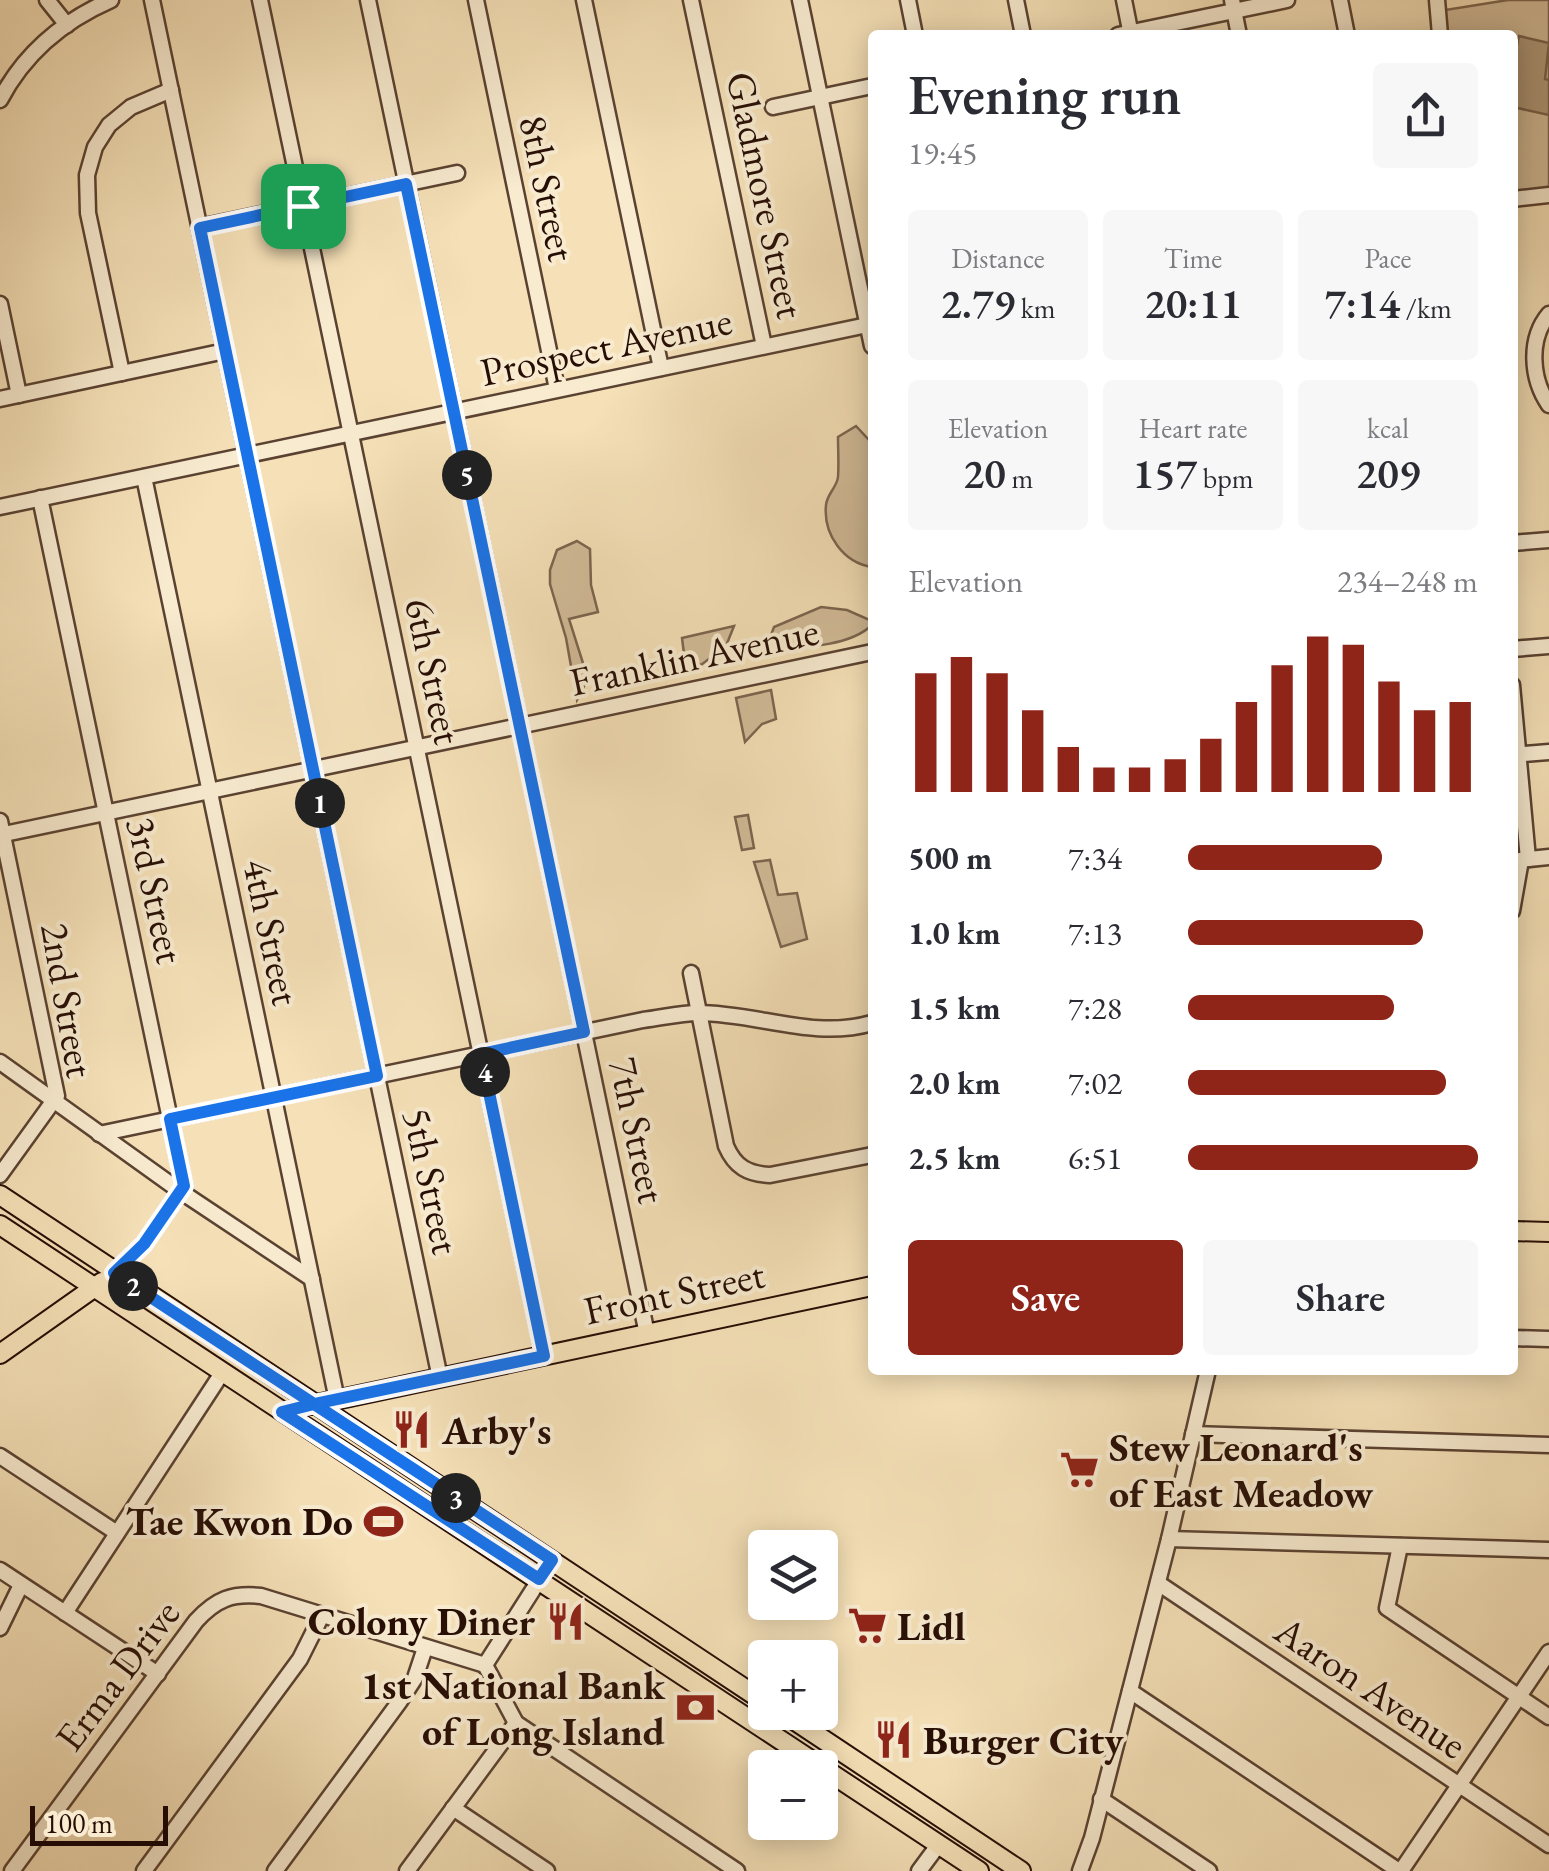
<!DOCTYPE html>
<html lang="en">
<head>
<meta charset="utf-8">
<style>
	body { margin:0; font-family:"EB Garamond",serif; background:#f7f7f7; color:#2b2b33; height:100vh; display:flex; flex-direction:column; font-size:38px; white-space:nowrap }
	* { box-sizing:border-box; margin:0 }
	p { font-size:32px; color:#7c7c81 }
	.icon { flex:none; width:55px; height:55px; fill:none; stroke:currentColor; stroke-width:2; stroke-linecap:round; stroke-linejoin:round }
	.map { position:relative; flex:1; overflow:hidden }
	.panel { position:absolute; left:868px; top:30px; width:650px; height:1345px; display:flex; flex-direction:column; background:#fff; border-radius:10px; box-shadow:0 5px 25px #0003 }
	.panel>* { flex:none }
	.controls { position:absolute; left:748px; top:1530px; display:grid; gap:20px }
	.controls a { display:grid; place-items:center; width:90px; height:90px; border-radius:10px; background:#fff; box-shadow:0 5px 25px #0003; font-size:50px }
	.scale { position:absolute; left:30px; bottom:25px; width:138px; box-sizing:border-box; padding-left:10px; border:5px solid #270e05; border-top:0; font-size:28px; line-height:35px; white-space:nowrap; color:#270e05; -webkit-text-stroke:8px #f8ebd0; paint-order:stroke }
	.pin { position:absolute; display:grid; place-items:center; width:85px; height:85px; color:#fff; margin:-42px; border-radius:20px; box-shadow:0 5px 15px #0006 }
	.km { position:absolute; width:50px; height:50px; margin:-25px; border-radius:50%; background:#222; color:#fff; font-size:28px; line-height:50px; text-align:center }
	.round { display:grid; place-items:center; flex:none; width:105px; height:105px; border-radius:10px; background:#f7f7f7 }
	.headline { display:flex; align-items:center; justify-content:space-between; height:170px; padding:0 40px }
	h1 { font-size:55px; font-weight:600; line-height:75px }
	.metrics { display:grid; grid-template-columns:repeat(3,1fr); gap:15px; height:170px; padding:10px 40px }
	.metrics div { display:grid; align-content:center; border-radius:10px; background:#f7f7f7; text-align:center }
	.metrics b { font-size:42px; font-weight:600 }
	.metrics small { font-size:28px; font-weight:400 }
	.metrics p { font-size:28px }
	.chart { height:280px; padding:20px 40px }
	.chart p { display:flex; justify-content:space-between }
	.chart svg { width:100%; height:180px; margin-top:10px; stroke:#8f2418; stroke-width:6 }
	.primary-button { display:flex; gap:20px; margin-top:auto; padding:20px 40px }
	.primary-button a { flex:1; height:115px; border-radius:10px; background:#8f2418; color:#fff; font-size:40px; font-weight:600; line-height:115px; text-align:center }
	.primary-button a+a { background:#f7f7f7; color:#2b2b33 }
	ul { padding:0 40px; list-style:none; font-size:32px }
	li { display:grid; grid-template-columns:160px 120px 1fr; align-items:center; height:75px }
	li i { height:25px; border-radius:12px; background:#8f2418 }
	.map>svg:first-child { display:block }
	.green { fill:#d2bc99; stroke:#7c654f; stroke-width:2.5 }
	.water { fill:#af997a; stroke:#79614b; stroke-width:2.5 }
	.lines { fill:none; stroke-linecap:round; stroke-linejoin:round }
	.minor-casing { stroke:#5a4232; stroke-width:19 }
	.major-casing { stroke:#270e05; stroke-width:22 }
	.minor { stroke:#f8ebd0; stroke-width:14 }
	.major { stroke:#f5e0b7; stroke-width:18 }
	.route-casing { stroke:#fff; stroke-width:20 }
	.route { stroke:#1a73e8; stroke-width:12 }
	.labels { text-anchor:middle; stroke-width:8; stroke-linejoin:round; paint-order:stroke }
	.street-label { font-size:40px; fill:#270e05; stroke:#f8ebd0 }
	.poi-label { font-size:40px; font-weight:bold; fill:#270e05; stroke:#f8ebd0; text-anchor:start }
</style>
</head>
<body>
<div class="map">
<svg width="1549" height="1871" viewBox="0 0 1549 1871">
	<rect width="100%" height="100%" fill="#f5e0b7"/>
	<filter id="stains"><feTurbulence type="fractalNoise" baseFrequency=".002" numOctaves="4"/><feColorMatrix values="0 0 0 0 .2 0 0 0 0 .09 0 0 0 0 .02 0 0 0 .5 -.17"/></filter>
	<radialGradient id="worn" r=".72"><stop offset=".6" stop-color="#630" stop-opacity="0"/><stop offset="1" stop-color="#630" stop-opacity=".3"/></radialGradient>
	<g class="green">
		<polygon points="1508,0 1549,0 1549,195 1513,199 1512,35 1440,35 1439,11"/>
		<path d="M856,426L869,440L872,461V567C844,563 823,535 826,505C827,494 837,487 838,477C839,464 838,450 838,437Z"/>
		<polygon points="577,541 590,549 591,585 598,612 569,619 588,679 577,700 566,638 550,584 550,570 557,550"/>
		<path d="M821,607L847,610L872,621V625C851,645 808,648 780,647L770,638L774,627Z"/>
		<polygon points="734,626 726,646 701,665 684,654 682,638"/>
		<polygon points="771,690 776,719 762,724 745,742 736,698"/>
		<polygon points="748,815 754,848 742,850 735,817"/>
		<polygon points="770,860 778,895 797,893 807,939 781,947 754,862"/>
	</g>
	<polygon class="water" points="1519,36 1549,43 1545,79 1549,80 1549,115 1513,107 1513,64"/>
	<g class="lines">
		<defs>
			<g id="minor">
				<polyline points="47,0 67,25"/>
				<polyline points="152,0 440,1378"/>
				<polyline points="260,0 544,1356"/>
				<polyline points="368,0 647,1334"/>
				<polyline points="476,0 557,389"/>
				<polyline points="584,0 661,368"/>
				<polyline points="691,0 764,346"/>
				<polyline points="800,0 872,346"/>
				<polyline points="908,0 915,35"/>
				<polyline points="1016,0 1023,35"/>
				<polyline points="1124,0 1131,35"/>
				<polyline points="1232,0 1239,35"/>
				<polyline points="1340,0 1347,35"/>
				<polyline points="1437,0 1440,35"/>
				<polyline points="1118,35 1287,0"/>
				<path d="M0,100C24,54 63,21 111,0"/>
				<polyline points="773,107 872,86"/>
				<polyline points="1512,199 1549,195"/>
				<polyline points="200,227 457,173"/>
				<polyline points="0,304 19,395"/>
				<path d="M1549,314C1528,339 1531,379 1549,405"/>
				<polyline points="122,373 88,213 87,175 95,147 109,125 131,107 171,90"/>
				<polyline points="0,399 225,351"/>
				<polyline points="144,477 337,1400"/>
				<polyline points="40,498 184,1186 144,1244 114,1273"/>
				<polyline points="0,507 872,324"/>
				<polyline points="1512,543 1549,540"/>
				<polyline points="1512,649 1549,646"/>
				<polyline points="1512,685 1528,859"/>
				<polyline points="1512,755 1549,752"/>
				<polyline points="0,821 57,1096 0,1175"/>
				<polyline points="0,835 872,652"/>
				<polyline points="1520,860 1549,857"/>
				<polyline points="1512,911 1521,860"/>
				<path d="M691,973L726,1146C735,1167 748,1174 770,1175L872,1155"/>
				<polyline points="0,1062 180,1191 312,1279"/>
				<path d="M99,1134L643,1020C661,1018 680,1013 698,1013C758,1013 813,1040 872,1023"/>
				<polyline points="1512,1338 1549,1339"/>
				<polyline points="1193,1434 1549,1445"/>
				<polyline points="0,1456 117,1533"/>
				<polyline points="1169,1539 1549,1550"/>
				<polyline points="1400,1546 1387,1608 1549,1717"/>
				<polyline points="0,1570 158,1674"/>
				<polyline points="1158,1583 1549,1845"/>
				<polyline points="65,1613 222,1373"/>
				<polyline points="0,1628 21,1585"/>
				<polyline points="485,1665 516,1723 737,1871"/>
				<polyline points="485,1665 552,1560"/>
				<polyline points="1130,1691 1399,1871"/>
				<polyline points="1101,1799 1209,1871"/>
				<polyline points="453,1808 547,1871"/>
				<path d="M12,1871L196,1621C216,1599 232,1593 261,1596L485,1665"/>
				<polyline points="144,1871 300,1659 322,1615"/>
				<polyline points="275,1871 400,1701 415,1678 425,1648"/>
				<polyline points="407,1871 516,1723"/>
				<polyline points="919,1871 939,1844"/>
				<polyline points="1080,1871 1092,1838 1169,1539 1208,1370"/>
				<polyline points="1401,1871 1549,1652"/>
			</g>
			<g id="major">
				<polyline points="0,1195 765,1702"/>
				<polyline points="0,1225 979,1871"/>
				<polyline points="1512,1231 1549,1232"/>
				<polyline points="0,1354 102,1282"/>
				<polyline points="312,1405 872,1286"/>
				<polyline points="782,1712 1021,1871"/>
			</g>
		</defs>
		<use href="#minor" class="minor-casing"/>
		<use href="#major" class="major-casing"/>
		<use href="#minor" class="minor"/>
		<use href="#major" class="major"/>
	</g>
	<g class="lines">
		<defs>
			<polyline id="route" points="303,206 200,228 377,1076 170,1119 184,1186 144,1244 114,1273 314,1404 282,1412 539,1579 552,1560 314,1404 544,1356 481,1054 584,1032 406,184 303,206"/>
		</defs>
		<use href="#route" class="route-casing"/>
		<use href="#route" class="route"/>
	</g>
	<defs>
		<symbol id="restaurant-bare" viewBox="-9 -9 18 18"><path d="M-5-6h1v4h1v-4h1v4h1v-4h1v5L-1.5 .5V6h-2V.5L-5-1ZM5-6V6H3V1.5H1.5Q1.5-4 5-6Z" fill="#8f2418" stroke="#f8ebd0" stroke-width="2.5" paint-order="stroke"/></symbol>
		<symbol id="supermarket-bare" viewBox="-9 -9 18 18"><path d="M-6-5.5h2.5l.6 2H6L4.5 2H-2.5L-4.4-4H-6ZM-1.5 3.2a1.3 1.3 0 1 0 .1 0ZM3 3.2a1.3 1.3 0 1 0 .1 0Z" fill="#8f2418" stroke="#f8ebd0" stroke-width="2.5" paint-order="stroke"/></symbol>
		<symbol id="stadium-bare" viewBox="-9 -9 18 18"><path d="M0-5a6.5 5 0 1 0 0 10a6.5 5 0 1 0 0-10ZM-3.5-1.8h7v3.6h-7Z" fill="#8f2418" stroke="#f8ebd0" stroke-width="2.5" paint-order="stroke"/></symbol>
		<symbol id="bank-bare" viewBox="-9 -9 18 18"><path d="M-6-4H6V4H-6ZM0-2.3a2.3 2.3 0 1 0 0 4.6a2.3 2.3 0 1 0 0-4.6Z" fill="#8f2418" stroke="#f8ebd0" stroke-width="2.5" paint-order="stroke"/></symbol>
	</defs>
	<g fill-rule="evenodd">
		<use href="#restaurant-bare" x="384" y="1402" width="55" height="55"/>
		<use href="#supermarket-bare" x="1052" y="1442" width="55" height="55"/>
		<use href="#stadium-bare" x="356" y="1494" width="55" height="55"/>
		<use href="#restaurant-bare" x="538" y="1594" width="55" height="55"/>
		<use href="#supermarket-bare" x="840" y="1598" width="55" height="55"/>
		<use href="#bank-bare" x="668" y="1680" width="55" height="55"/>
		<use href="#restaurant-bare" x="866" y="1712" width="55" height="55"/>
	</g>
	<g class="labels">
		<g class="street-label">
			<text transform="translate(548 188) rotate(78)" y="14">8th Street</text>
			<text transform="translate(766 195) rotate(78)" y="14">Gladmore Street</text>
			<text transform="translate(606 346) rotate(-12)" y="14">Prospect Avenue</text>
			<text transform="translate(694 656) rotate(-12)" y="14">Franklin Avenue</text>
			<text transform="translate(434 671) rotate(78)" y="14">6th Street</text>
			<text transform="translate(156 890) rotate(78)" y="14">3rd Street</text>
			<text transform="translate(272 932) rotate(78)" y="14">4th Street</text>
			<text transform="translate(68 1000) rotate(80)" y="14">2nd Street</text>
			<text transform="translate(638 1130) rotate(78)" y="14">7th Street</text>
			<text transform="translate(432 1181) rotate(78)" y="14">5th Street</text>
			<text transform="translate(674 1292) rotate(-12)" y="14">Front Street</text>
			<text transform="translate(117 1675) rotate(-53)" y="14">Erma Drive</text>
			<text transform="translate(1371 1687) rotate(34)" y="14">Aaron Avenue</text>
		</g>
		<g class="poi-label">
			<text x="442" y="1444">Arby's</text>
			<text x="1109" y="1461">Stew Leonard's<tspan x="1109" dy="46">of East Meadow</tspan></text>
			<text x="353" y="1535" text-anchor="end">Tae Kwon Do</text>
			<text x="535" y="1635" text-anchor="end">Colony Diner</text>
			<text x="897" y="1640">Lidl</text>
			<text x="665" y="1699" text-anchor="end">1st National Bank<tspan x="665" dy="46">of Long Island</tspan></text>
			<text x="923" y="1754">Burger City</text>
		</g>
	</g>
	<rect width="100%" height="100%" filter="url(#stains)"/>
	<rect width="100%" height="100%" fill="url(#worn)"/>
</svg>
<div class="controls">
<a><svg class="icon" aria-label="layers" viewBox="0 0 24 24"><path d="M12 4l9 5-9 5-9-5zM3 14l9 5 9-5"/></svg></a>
<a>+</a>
<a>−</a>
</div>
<div class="scale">100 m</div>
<div class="pin" style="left:303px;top:206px;background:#1e9e55"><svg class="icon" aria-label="arrive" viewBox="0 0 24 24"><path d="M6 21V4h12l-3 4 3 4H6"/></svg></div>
<b class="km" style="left:320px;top:803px">1</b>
<b class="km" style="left:133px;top:1286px">2</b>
<b class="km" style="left:456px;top:1498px">3</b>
<b class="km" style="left:485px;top:1072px">4</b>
<b class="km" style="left:467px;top:475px">5</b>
<section class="panel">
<div class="headline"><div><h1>Evening run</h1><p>19:45</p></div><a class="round"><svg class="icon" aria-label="share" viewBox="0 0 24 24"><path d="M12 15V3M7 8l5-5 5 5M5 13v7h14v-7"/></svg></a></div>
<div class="metrics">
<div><p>Distance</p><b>2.79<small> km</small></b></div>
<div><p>Time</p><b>20:11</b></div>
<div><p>Pace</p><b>7:14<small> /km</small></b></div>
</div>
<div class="metrics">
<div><p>Elevation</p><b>20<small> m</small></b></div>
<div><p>Heart rate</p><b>157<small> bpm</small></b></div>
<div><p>kcal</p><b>209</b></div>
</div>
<div class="chart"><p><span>Elevation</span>234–248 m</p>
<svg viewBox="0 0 160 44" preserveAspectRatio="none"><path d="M5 44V15M15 44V11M25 44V15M35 44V24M45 44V33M55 44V38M65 44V38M75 44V36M85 44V31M95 44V22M105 44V13M115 44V6M125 44V8M135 44V17M145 44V24M155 44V22"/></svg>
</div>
<ul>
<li><b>500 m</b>7:34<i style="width:67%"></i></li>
<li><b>1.0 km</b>7:13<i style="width:81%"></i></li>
<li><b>1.5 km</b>7:28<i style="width:71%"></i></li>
<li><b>2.0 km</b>7:02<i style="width:89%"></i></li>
<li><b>2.5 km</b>6:51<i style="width:100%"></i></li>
</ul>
<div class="primary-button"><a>Save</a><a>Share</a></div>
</section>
</div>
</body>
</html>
